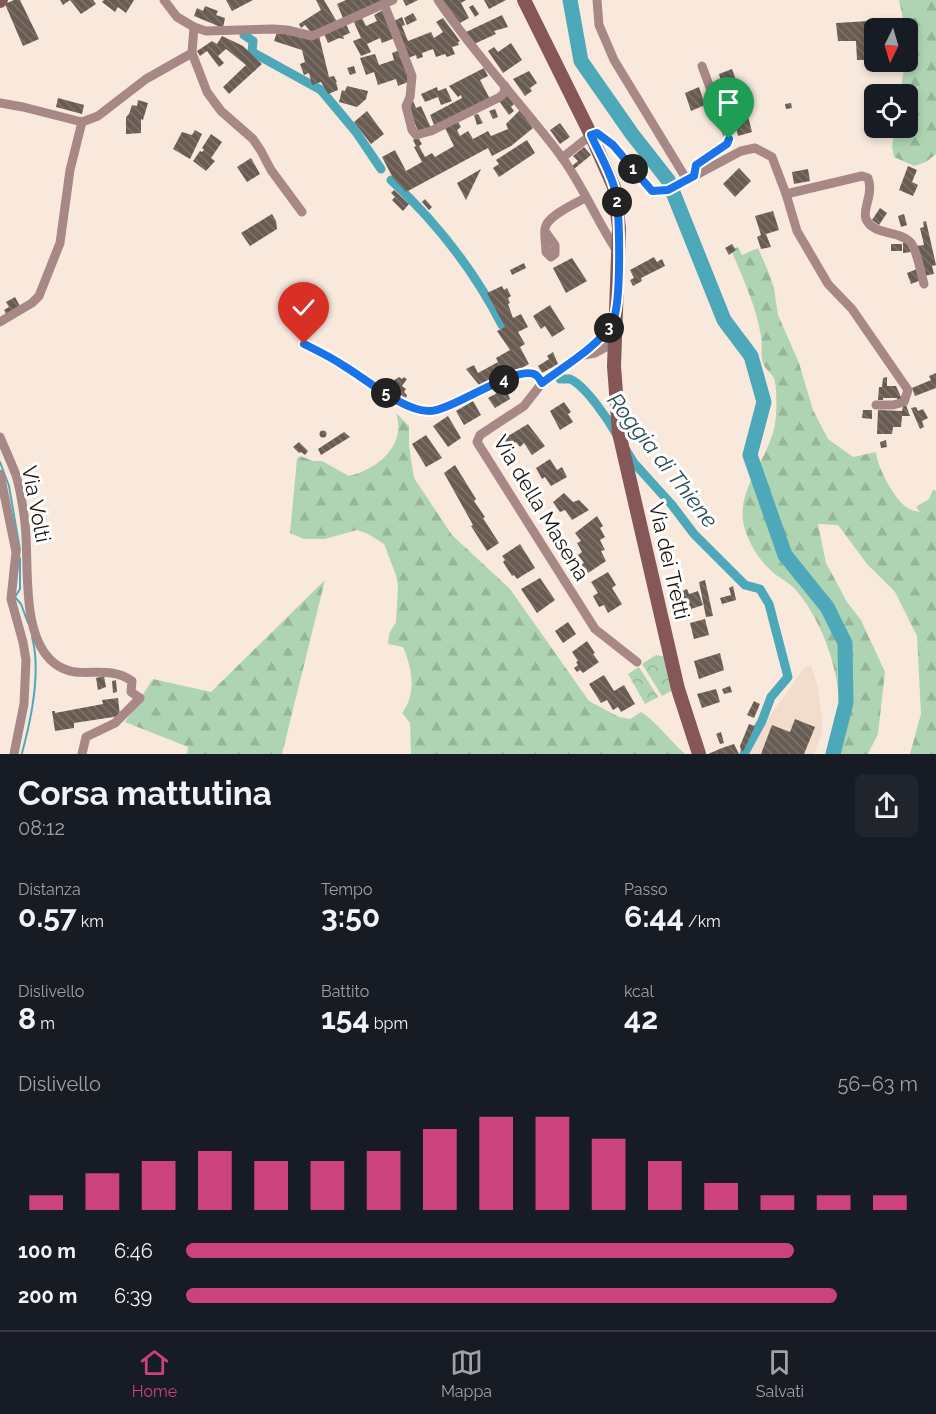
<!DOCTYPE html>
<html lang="it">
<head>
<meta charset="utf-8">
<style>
	body { margin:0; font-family:Raleway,sans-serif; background:#20242c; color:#f1f3f6; height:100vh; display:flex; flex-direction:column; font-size:22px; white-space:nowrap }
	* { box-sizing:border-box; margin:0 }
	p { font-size:20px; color:#9ea1a6 }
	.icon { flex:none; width:33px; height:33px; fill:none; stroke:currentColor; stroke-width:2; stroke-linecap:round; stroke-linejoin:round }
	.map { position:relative; height:754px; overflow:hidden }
	.sheet { display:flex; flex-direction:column; background:#171b24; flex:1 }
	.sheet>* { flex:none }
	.needle { width:39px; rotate:185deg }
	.tools { position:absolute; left:864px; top:18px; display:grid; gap:12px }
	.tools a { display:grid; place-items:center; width:54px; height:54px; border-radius:9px; background:#171b24; box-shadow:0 3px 9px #0003; font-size:30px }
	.pin { position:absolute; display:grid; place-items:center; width:51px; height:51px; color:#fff; margin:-62px -26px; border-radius:50% 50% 50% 0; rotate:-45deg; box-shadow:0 0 6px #0007 }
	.pin .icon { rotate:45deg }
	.km { position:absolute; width:30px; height:30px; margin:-15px; border-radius:50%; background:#222; color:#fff; font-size:16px; line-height:30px; text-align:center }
	.round { display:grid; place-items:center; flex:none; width:63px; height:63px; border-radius:9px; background:#20242c }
	.headline { display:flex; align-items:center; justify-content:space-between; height:102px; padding:0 18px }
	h1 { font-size:33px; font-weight:700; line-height:45px }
	.metrics { display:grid; grid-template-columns:repeat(3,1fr); gap:9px; height:102px; padding:6px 18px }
	.metrics div { display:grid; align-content:center }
	.metrics b { font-size:30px; font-weight:700 }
	.metrics small { font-size:16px; font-weight:400 }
	.metrics p { font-size:16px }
	.chart { height:168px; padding:12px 18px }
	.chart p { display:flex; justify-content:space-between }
	.chart svg { width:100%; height:108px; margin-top:6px; stroke:#cc427b; stroke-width:6 }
	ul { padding:0 18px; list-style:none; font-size:20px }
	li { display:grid; grid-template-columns:96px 72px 1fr; align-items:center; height:45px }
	li i { height:15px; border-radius:8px; background:#cc427b }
	.tab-bar { display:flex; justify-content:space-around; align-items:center; height:84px; border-top:2px solid #363941; background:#171b24; font-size:16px; color:#9ea1a6 }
	.tab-bar a { display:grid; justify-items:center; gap:3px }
	.tab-bar .current { color:#cc427b }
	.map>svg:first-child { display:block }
	.built { fill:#f2dccb }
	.forest { fill:url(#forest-firs) }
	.park { fill:url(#park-crowns) }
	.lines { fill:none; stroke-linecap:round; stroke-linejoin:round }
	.stream { stroke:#4da9ba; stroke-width:2 }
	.canal { stroke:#4da9ba; stroke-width:9 }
	.river { stroke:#4da9ba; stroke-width:15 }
	.building { fill:url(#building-back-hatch) }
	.street { stroke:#a88787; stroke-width:9 }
	.secondary { stroke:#855758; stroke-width:14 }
	.route-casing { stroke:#fff; stroke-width:12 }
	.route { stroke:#1a73e8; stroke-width:8 }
	.labels { text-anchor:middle; stroke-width:6; stroke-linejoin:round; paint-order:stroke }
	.street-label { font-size:21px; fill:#1c1612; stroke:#fff }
	.water-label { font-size:22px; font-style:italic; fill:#254e56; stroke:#fff }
</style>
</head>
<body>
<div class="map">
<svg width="936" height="754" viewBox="0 0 936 754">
	<defs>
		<pattern id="forest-firs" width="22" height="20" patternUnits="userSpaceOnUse" patternTransform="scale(1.5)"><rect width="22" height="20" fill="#afd4b3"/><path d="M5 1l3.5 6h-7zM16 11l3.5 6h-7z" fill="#96b599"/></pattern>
		<pattern id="park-crowns" width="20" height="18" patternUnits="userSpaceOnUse" patternTransform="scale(1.5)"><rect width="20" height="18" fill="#afd4b3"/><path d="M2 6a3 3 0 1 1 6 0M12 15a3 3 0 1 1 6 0" fill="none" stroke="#96b599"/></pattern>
		<pattern id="building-back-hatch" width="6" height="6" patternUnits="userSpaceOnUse" patternTransform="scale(1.5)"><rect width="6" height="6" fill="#695c52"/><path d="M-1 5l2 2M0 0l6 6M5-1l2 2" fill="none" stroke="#7e736c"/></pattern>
	</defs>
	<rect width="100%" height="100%" fill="#f9e9dd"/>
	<polygon class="built" points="811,666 817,684 822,718 822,732 814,754 745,754 753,739 805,667"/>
	<g class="forest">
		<polygon points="899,0 936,0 936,154 926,162 914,166 894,157 892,147 895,128 908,128 908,94 900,94 905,62 908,62 908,28 905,28"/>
		<path d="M738,247L742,255L758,248L768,271L774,288L778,315L799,363L813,410L828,439L853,457L876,452C877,467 894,498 906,507C910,510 915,511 920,512L916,507L929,499L933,490L936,491V754H910L921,714L917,636L895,592L867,564L838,525L818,524L826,563L847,602L861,620L885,672L878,734L868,754H827C832,741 837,729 838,715C843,676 821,617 794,588C789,583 782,579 776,575C761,563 749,545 744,526C735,488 770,459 775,423C777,414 777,387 774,378C771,373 765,369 763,363C760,355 763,344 761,336C756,306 743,278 731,250Z"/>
		<path d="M396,413L409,426V446L414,478L452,535L510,589L589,701L619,717L630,719L641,712C656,721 670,741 685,754H411L410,723L402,713C417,694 412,668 403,647L388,644L389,634L396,622L398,587L396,575L384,544L368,534L357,530L325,539H304L290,533L297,459L300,456L313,461H322L349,476C378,469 407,445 396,413Z"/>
		<polygon points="325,580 282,754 187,754 188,747 125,722 153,679 211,692"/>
	</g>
	<g class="park">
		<polygon points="656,655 666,657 673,690 662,696 642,664"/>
		<polygon points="639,667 658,697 645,704 628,674"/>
	</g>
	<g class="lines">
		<g class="stream">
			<polyline points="0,462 9,486 20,550"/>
			<polyline points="20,558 20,589 15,597 21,604 28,623"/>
			<path d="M22,753C31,720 41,670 32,637"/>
		</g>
		<g class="canal">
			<polyline points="244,35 253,41 252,52 321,90 356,132 381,169"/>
			<path d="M391,180C436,222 474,270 502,325"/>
			<path d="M560,379C561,379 569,379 570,379C586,386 609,421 617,435"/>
			<polyline points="626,450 634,463 672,505 694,534 745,585 760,589 769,604 788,677 771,697 762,721 744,754"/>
		</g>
		<polyline class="river" points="570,0 581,61 632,134 668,180 724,320 751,356 764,402 750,455 785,555 827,607 845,643 846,703 833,754"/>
	</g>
	<g class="building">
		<polygon points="14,0 20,0 39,39 23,46 5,4"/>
		<polygon points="60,0 93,0 96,4 81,14 70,0 63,5"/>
		<polygon points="104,0 134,0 126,13 118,7 115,12 102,2"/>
		<polygon points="226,0 253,0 232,11"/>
		<polygon points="316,0 324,0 337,22 313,35 305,25 301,28 299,24 321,10"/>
		<polygon points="346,0 383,0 343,18 337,4"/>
		<polygon points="403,0 418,0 406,6"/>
		<polygon points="442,0 466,0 461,3 469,18 460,23"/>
		<polygon points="484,0 506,0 489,9"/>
		<polygon points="473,5 479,14 475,17 469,7"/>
		<polygon points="205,6 218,11 216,15 225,18 223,28 194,16 197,8 203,11"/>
		<polygon points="383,10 395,38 382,43 380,38 367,44 371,52 361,56 353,41 361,38 353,20 361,16 366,26 377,21 374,15"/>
		<polygon points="413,13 417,20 407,25 404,18"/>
		<polygon points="502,15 508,27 494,31 496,34 474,44 464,33"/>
		<polygon points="402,17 405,25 402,26 408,41 431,32 434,38 443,32 436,22 443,18 460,41 458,42 459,45 452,47 455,54 447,57 445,54 436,57 433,49 422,53 423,57 417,59 416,55 408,58 394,21"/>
		<polygon points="869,21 872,60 857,60 856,41 838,41 836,23"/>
		<polygon points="346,24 350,33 343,36 344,39 339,38 328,43 324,34"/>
		<polygon points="277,32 319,36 329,77 334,76 337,82 336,82 338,90 328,94 321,82 312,85 309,73 304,75 300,64 305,62 302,50 274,41"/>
		<polygon points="222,36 243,46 262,64 229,94 223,87 246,65 226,49 218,56 224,63 219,67 207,51 200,56 197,51 212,41 217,44"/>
		<polygon points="511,43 522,60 503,73 488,51 494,47 498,52"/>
		<polygon points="400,50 407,72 408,82 398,86 396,79 378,85 374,72 366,75 360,58 375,54 379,65 394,60 392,53"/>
		<polygon points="354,66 356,73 350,75 347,68"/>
		<polygon points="484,68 488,76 480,80 490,99 435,127 430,115 462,98 461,95 458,97 449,86"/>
		<polygon points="732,69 739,88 724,91 719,74"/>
		<polygon points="529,71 537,83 530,88 532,91 525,96 513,79"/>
		<polygon points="878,84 891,86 891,91 894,94 876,94"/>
		<polygon points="347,86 368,91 366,99 357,107 339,102 342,90 345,91"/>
		<polygon points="437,87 438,91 446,88 452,101 441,105 438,97 425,102 421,94"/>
		<polygon points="699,87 705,105 691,111 685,93"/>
		<polygon points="507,95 514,104 511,107 514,111 509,115 499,101"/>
		<polygon points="58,98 84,105 82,114 56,107"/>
		<polygon points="138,100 148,103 143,120 141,119 141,133 126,134 126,117 129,114 132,105 137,106"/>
		<polygon points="413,101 416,108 421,106 431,128 419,134 409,108"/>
		<polygon points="791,103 792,108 786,109 785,104"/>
		<polygon points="495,109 498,117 493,119 489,111"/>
		<polygon points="520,110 533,128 511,146 492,156 488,148 406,192 393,178 382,157 395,150 406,171 422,162 414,147 416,146 413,140 418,137 422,144 419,146 425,157 432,153 435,157 454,146 444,126 457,120 461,127 457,130 460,136 468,131 473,139 488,131 491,136 508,129 506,124"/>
		<polygon points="367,111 384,134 371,144 354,122"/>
		<polygon points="478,114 483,123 477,125 474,115"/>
		<polygon points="748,116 752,132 738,136 734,120"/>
		<polygon points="560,123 570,137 560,144 550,130"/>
		<polygon points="195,130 202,134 190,159 173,149 182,132 192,135"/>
		<polygon points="211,134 222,142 211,158 215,161 206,171 193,161 200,151 202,152 204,150 202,148"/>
		<polygon points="527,140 535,153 499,177 493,168 499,164 496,160"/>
		<polygon points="584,147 591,155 574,169 572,166 578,161 573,156"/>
		<polygon points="251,158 260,174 247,182 237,167"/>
		<polygon points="639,160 645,165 640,169 635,164"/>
		<polygon points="908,166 917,170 912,182 918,185 913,196 899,190"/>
		<polygon points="739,168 751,181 735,197 723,184"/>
		<polygon points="481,169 466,200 457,183"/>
		<polygon points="808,169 810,181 794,184 792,172"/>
		<polygon points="394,190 409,204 403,211 392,200 395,197 391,193"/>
		<polygon points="425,199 432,207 429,210 422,202"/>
		<polygon points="880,208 887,213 879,225 872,220"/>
		<polygon points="773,211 779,230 766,234 771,247 761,249 757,237 761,235 755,216"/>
		<polygon points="272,214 276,221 277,229 250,246 241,233"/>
		<polygon points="904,214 907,225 901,227 898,216"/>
		<polygon points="926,221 936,265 932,266 934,274 923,276 916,246 924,245 920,228 924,227 923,222"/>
		<polygon points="903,243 907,243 911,252 903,253"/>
		<polygon points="732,244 736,250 729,255 725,248"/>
		<rect x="891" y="244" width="11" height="7"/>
		<polygon points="654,257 657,262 662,259 665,266 641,278 642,281 633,286 630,280 634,278 630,270"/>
		<polygon points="572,258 587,281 566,293 553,268"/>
		<polygon points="524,263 526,268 512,275 510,270"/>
		<polygon points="917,269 921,280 911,284 907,273"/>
		<polygon points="502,286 504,290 507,288 511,296 508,298 510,303 508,304 513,318 521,314 528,327 518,332 525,344 520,347 529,364 505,377 503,373 479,385 466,369 474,365 478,373 498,362 496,358 510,350 497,331 505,327 487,293"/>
		<polygon points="15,297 21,308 7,316 4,310 9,307 6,302"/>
		<polygon points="550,305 565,329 552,337 545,326 541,329 533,316"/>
		<polygon points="553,352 558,364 542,373 538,366 549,359 547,356"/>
		<polygon points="936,373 936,388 915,396 912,388 931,380 929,376"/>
		<polygon points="399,377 402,379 404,377 407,379 402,386 406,389 404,392 407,395 406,398 391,389 392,386 388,384"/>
		<polygon points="887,377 887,386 896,386 902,399 898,401 897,398 883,398 883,400 878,400 879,387 882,387 883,378"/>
		<polygon points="508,387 512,392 508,394 510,399 495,408 488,398"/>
		<polygon points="473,401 481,415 464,425 456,411"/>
		<polygon points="564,402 571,412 568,414 573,422 560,430 550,411"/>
		<polygon points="903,405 906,405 910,416 902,416 901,427 893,427 892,434 877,434 878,410 902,411"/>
		<polygon points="916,407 918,411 923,409 928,418 922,421 924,427 920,429 911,408"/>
		<polygon points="863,410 872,410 872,419 862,418"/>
		<polygon points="448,416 461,438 448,447 433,426"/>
		<polygon points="528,424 545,446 532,455 524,443 520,447 516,442 509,447 503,439"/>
		<circle cx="323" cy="434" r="3.5"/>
		<polygon points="344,432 350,437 321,455 318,449"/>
		<polygon points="426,435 442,458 426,467 412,444"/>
		<polygon points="886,440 887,447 881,448 880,442"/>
		<polygon points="299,442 308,451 305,455 301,452 299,453 293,447"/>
		<polygon points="550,459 557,470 562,467 567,477 551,486 545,477 542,479 536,468"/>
		<polygon points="455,465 476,499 474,501 485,517 483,518 499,543 487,551 471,526 473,525 444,473"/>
		<polygon points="564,493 573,502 579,500 589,510 572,520 565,510 560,512 553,502"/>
		<polygon points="597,516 603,526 600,528 605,537 600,540 605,550 601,551 606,561 585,575 580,565 584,563 578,555 582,552 577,543 581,541 575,533"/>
		<polygon points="520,544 535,568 517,579 514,575 512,576 503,562 505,560 502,556"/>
		<polygon points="608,572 616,585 612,588 622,604 608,613 604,605 599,607 593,596 598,593 591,582"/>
		<polygon points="540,578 555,600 537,613 521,589"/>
		<polygon points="705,580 713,616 706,617 699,582"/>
		<polygon points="733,586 736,600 722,604 720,598 731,595 729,588"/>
		<polygon points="687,589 689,594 698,591 703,605 688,610 680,592"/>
		<polygon points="705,619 709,635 694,639 690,623"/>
		<polygon points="568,622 576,634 563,643 555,631"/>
		<polygon points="587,641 595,653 593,654 599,662 583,673 580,670 577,672 574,668 578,665 576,662 578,661 572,652"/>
		<polygon points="720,653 724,670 699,679 694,661"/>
		<polygon points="604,675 614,691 624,685 635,704 621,712 618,707 613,710 607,700 601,703 589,684"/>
		<polygon points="104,676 106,687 98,690 96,678"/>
		<polygon points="116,680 117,692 113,693 112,681"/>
		<polygon points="730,686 732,692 724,694 722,689"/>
		<polygon points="716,689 720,702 702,708 697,694"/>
		<polygon points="118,698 120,716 74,723 74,728 55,731 52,711 55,711 55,713 103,704 102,700"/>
		<polygon points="754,701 760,704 754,718 747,715"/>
		<polygon points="795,719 815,727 804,754 761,754 772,725 790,732"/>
		<polygon points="749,724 755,726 743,752 741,751 740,746"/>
		<polygon points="721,732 724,743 720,744 716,734"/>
		<polygon points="734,744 739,754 708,754 722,748"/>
	</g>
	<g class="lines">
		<g class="street">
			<polyline points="164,0 177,17 194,27 206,31 273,29 287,30 312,36 393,0"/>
			<path d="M438,0C475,55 521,103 561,156C583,186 597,221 617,251"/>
			<polyline points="597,0 599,25 614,60 687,180"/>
			<polyline points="384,4 412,76 410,97 406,106 412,130 416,135 431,131 500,97 504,93 505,86"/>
			<polyline points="194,27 192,53 207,92 221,111 253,139 261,151 271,170 302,212"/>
			<polyline points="0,103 23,107 82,122"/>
			<polyline points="562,158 591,135 597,133 613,145 652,191 668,190 741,151 755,148 772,157 786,194 797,231 828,284 852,309 908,390 904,402 893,405 876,405"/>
			<polyline points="694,176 696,165 727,144 729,139 702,66"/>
			<path d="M786,194L862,176L868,178C874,194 862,209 866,219C873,236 901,230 911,243C917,250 921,274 924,284"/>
			<path d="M545,231L555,245V254L551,257L546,252C546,245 544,236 545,229C546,216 575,204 585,198"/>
			<polyline points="614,319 607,331 597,341 542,383 524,406 480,435 477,442 595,629 637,662"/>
			<polyline points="0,322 32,303 39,296 60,243 70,170 82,122 98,116 146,79 192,53"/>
			<path d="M304,344C318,351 331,357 345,366C366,379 403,411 429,411C452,412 518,363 536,375C539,377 540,380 542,383"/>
			<polyline points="579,356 595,353 615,342"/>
			<path d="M0,437C5,449 11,462 16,475C20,487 22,502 24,515C31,557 18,634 54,663C79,683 104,662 132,681L131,692L140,698L115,723L86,737L82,754"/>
			<polyline points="0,474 16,552 11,599 23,642 26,660 24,704 14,754"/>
		</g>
		<g class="secondary">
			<polyline points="524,0 591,135 614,187 619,228 614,366 619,433 678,689 699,754"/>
			<polyline points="0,1 1,0"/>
		</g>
	</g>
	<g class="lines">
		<defs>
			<path id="route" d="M304,344C318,351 331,357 344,366C366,379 403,411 429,411C453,411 517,363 536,375C539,377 540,380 542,383C564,366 598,347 612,323C622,306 620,211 615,190C610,171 599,153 591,135L597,133L613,145L652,191L668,190L694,176L696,165L727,144L729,139"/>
		</defs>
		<use href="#route" class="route-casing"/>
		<use href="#route" class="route"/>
	</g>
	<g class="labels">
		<g class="street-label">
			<text transform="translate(36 504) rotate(79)" y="7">Via Volti</text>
			<text transform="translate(541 508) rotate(59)" y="7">Via della Masena</text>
			<text transform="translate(669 561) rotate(77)" y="7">Via dei Tretti</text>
		</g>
		<g class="water-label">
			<text transform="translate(663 460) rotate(52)" y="8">Roggia di Thiene</text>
		</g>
	</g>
</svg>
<div class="tools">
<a><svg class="needle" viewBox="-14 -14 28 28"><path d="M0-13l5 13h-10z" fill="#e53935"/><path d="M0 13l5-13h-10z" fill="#9ea1a6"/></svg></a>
<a><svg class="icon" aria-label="locate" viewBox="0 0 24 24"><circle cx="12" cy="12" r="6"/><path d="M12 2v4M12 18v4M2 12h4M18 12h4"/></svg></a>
</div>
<div class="pin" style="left:729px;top:139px;background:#1e9e55"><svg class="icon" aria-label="arrive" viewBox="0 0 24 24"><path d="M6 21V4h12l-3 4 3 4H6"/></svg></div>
<div class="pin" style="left:304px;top:344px;background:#d93025"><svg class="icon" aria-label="check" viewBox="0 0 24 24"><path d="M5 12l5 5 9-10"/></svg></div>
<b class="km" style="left:633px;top:169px">1</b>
<b class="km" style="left:617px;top:202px">2</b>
<b class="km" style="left:609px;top:328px">3</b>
<b class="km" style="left:504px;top:380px">4</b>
<b class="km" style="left:386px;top:393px">5</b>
</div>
<section class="sheet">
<div class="headline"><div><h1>Corsa mattutina</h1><p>08:12</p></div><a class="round"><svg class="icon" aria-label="share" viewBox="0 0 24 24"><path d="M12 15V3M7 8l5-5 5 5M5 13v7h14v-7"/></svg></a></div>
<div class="metrics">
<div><p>Distanza</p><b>0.57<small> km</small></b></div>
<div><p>Tempo</p><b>3:50</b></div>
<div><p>Passo</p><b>6:44<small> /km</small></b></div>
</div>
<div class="metrics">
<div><p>Dislivello</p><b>8<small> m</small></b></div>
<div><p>Battito</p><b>154<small> bpm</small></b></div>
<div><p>kcal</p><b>42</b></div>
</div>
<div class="chart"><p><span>Dislivello</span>56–63 m</p>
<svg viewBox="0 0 160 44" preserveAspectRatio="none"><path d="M5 44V38M15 44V29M25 44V24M35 44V20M45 44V24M55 44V24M65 44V20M75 44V11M85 44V6M95 44V6M105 44V15M115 44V24M125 44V33M135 44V38M145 44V38M155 44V38"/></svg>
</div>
<ul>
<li><b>100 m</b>6:46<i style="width:83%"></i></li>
<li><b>200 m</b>6:39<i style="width:89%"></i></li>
</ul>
</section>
<nav class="tab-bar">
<a class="current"><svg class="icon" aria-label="home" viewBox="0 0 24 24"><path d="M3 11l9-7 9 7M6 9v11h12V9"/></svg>Home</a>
<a><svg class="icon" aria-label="map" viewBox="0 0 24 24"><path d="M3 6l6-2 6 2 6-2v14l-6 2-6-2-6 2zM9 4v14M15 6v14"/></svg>Mappa</a>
<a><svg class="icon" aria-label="saved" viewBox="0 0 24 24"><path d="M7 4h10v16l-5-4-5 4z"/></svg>Salvati</a>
</nav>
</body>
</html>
